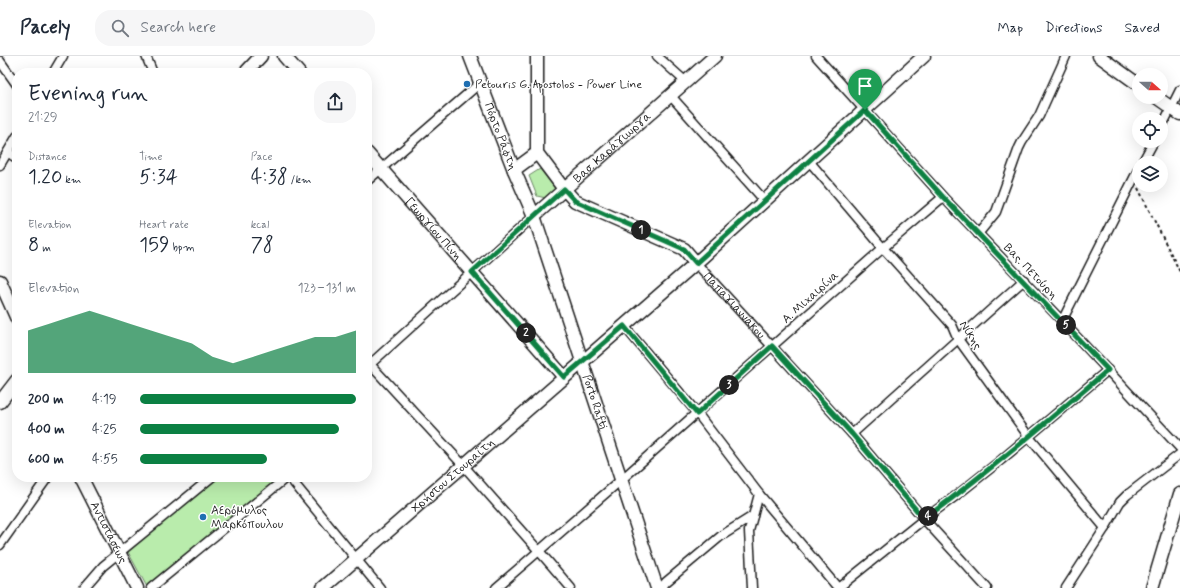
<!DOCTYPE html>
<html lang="en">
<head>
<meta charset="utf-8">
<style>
	body { margin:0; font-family:Mynerve,sans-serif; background:#f6f6f7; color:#1f2937; height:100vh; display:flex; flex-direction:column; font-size:15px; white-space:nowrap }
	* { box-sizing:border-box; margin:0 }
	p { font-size:13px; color:#747a83 }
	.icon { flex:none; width:22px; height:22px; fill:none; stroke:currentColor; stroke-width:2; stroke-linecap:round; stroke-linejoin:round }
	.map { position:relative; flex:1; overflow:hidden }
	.panel { position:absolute; left:12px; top:12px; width:360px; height:414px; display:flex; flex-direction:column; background:#fff; border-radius:16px; box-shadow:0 4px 16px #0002 }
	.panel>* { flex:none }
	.needle { width:26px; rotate:111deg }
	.tools { position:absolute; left:1132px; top:12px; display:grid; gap:8px }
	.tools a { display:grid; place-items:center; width:36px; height:36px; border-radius:50%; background:#fff; box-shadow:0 4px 16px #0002; font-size:20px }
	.pin { position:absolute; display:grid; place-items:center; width:34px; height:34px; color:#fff; margin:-41px -17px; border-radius:50% 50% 50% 0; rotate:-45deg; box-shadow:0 0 4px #0007 }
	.pin .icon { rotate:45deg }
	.km { position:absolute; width:20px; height:20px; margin:-10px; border-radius:50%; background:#222; color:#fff; font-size:11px; line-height:20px; text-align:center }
	.round { display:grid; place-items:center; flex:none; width:42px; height:42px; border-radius:16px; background:#f6f6f7 }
	.head { display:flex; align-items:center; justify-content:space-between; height:68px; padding:0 16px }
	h1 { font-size:22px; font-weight:600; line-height:30px }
	.stats { display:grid; grid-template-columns:repeat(3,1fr); gap:6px; height:68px; padding:4px 16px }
	.stats div { display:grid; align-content:center }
	.stats b { font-size:20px; font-weight:600 }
	.stats small { font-size:11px; font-weight:400 }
	.stats p { font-size:11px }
	.chart { height:112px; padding:8px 16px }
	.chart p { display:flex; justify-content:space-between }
	.chart svg { width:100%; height:72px; margin-top:4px; fill:#0b8043; opacity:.7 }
	ul { padding:0 16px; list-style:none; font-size:13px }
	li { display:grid; grid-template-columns:64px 48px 1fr; align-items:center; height:30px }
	li i { height:10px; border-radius:5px; background:#0b8043 }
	header { display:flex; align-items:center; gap:24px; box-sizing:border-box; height:56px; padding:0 20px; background:#fff; border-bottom:1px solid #e0e1e3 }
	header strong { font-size:19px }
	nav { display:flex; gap:22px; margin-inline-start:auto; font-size:14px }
	.search { width:280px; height:36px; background:#f6f6f7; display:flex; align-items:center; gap:10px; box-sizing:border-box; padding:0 14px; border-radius:16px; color:#747a83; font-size:15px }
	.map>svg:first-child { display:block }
	.green { fill:#b9ecac; stroke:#6a8464 }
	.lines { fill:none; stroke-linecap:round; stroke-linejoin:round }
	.street-casing { stroke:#1c1c1c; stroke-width:11 }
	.secondary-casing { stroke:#1c1c1c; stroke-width:15 }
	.path { stroke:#1c1c1c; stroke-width:2; stroke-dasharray:3 3; stroke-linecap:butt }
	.street { stroke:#fff; stroke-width:8 }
	.secondary { stroke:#fff; stroke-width:12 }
	.route-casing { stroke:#fff; stroke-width:8 }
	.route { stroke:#0b8043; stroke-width:5 }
	.poi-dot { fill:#1f6fb2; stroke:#fff; stroke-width:1.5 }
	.labels { text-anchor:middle; stroke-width:3; stroke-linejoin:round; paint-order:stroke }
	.poi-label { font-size:12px; fill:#1c1c1c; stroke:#fff; text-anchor:start }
	.street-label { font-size:12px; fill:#1c1c1c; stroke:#fff }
</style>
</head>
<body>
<header>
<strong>Pacely</strong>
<div class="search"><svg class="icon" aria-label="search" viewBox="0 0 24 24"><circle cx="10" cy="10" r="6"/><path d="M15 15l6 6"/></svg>Search here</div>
<nav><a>Map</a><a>Directions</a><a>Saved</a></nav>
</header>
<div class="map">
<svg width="1180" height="532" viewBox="0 0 1180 532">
	<rect width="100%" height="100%" fill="#fff"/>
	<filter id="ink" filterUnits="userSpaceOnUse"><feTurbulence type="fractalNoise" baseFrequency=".025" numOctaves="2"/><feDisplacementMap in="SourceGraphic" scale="8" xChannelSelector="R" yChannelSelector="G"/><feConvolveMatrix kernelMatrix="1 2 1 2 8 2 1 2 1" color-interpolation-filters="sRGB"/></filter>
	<g filter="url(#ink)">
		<g class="green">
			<polygon points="540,113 556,134 546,142 537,140 529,120"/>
			<polygon points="218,421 281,421 147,531 127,494"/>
		</g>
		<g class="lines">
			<defs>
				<g id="street">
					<polyline points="146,0 153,17"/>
					<polyline points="657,0 686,26"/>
					<polyline points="816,0 943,141 1062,265 1180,392"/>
					<polyline points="0,5 17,29"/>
					<polyline points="53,17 63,0"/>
					<polyline points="670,39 765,145"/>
					<polyline points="1161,72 1180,34"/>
					<polyline points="8,96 17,103"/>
					<polyline points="809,105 883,192 952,269 958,283 1029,381 1105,472"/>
					<polyline points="1142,107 1154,85"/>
					<polyline points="0,109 17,80"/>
					<polyline points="367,125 480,27"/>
					<polyline points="978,178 996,156 1019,92 1022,86 1039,60 1066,0"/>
					<path id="s1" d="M696,207L852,378L924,463L987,532"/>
					<polyline points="1062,265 1139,112"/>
					<polyline points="624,270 697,357 759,438 838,532"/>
					<polyline points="367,305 463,409 539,495 571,532"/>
					<polyline points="367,311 534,160"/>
					<polyline points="852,378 1024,224"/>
					<polyline points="289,421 380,532"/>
					<polyline points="0,489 48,421"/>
					<polyline points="84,532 103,510 212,421"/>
					<polyline points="151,532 287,421"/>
					<polyline points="496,532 621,424 883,192 943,141"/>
					<polyline points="661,532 666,526 721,480 753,460"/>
					<polyline points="752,532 749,475 759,438"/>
					<polyline points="838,532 924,463 957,439 1001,404 1108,314"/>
					<polyline points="1066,532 1105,472 1120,446 1127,439 1180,398"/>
				</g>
				<g id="secondary">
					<polyline points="284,0 299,17"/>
					<path id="s2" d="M470,0L514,114L534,160L657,532"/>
					<polyline points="537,0 537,97 564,133 575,145 684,193 696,207"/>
					<polyline points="1099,0 1139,29"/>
					<polyline points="245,17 261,0"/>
					<polyline points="1156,41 1180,58"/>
					<path id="s3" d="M367,97L564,321"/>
					<polyline points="514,114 537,97"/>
					<path id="s4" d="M534,160L715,0"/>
					<polyline points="0,225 17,263"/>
					<polyline points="0,346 17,324"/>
					<path id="s5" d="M81,421L137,532"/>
					<path id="s6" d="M323,532L696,207L924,0"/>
					<polyline points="1152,532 1180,438"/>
				</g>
			</defs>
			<use href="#street" class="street-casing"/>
			<use href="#secondary" class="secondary-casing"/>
			<polyline class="path" points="1138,132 1180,216"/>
			<use href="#street" class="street"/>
			<use href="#secondary" class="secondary"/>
		</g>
	</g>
	<g class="lines" filter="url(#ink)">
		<defs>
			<path id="route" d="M865,54L943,141L1108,314C1048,365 988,416 924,463L852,378L772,290L697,358L624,270L564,321L472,216L564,133L575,145L684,193L696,207Z"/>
		</defs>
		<use href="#route" class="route-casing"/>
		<use href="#route" class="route"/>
	</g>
	<g class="poi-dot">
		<circle cx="467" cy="28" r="4"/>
		<circle cx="203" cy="461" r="4"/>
	</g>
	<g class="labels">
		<g class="poi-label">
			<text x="475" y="32">Petouris G. Apostolos - Power Line</text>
			<text x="211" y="458">Αερόμυλος<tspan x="211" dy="14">Μαρκόπουλου</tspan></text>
		</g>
		<g class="street-label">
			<text dy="4" stroke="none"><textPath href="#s2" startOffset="86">Πόρτο Ράφτη</textPath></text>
			<text dy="4" stroke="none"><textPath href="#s4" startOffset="104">Βασ. Καράγιωργα</textPath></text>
			<text dy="4" stroke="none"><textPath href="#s3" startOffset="101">Γεωργίου Πίνη</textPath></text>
			<text transform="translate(1031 215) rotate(46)" y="4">Βας. Πετούρη</text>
			<text transform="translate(810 241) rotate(-42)" y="4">Α. Μιχαιρίνα</text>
			<text dy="4" stroke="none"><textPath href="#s1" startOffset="57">Παπαγιαννάκου</textPath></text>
			<text transform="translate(971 279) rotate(58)" y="4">Νίκης</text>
			<text dy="4" stroke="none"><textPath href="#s2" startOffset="368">Porto Rafti</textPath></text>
			<text dy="4" stroke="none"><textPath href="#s6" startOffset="172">Χρήστου Στουραΐτη</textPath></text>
			<text dy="4" stroke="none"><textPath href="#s5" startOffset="62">Αντιστάσεως</textPath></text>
		</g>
	</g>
</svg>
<div class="tools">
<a><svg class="needle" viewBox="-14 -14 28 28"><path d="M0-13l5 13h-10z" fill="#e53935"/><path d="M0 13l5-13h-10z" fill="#747a83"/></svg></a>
<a><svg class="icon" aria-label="locate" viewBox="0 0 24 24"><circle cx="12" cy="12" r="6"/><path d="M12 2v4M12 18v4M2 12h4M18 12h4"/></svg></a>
<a><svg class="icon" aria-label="layers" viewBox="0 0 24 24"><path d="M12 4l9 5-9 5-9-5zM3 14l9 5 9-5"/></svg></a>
</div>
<div class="pin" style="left:865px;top:54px;background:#1e9e55"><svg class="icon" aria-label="arrive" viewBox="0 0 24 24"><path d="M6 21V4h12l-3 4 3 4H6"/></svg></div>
<b class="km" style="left:641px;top:174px">1</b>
<b class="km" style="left:526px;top:277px">2</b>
<b class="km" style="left:729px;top:329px">3</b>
<b class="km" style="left:928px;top:460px">4</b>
<b class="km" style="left:1066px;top:269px">5</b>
<section class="panel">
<div class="head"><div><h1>Evening run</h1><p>21:29</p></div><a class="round"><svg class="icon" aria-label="share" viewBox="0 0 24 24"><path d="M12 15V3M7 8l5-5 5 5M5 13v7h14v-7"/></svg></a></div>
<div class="stats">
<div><p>Distance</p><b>1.20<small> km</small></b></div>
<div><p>Time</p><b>5:34</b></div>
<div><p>Pace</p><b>4:38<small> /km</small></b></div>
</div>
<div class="stats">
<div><p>Elevation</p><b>8<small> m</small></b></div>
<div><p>Heart rate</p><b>159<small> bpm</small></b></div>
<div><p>kcal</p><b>78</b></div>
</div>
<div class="chart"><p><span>Elevation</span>123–131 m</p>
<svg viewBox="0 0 160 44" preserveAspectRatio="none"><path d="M0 44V18L10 14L20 10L30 6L40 10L50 14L60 18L70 22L80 26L90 34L100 38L110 34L120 30L130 26L140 22L150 22L160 18V44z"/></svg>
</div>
<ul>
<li><b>200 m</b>4:19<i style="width:100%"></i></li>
<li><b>400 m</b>4:25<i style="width:92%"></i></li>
<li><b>600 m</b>4:55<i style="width:59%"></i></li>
</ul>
</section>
</div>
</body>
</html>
